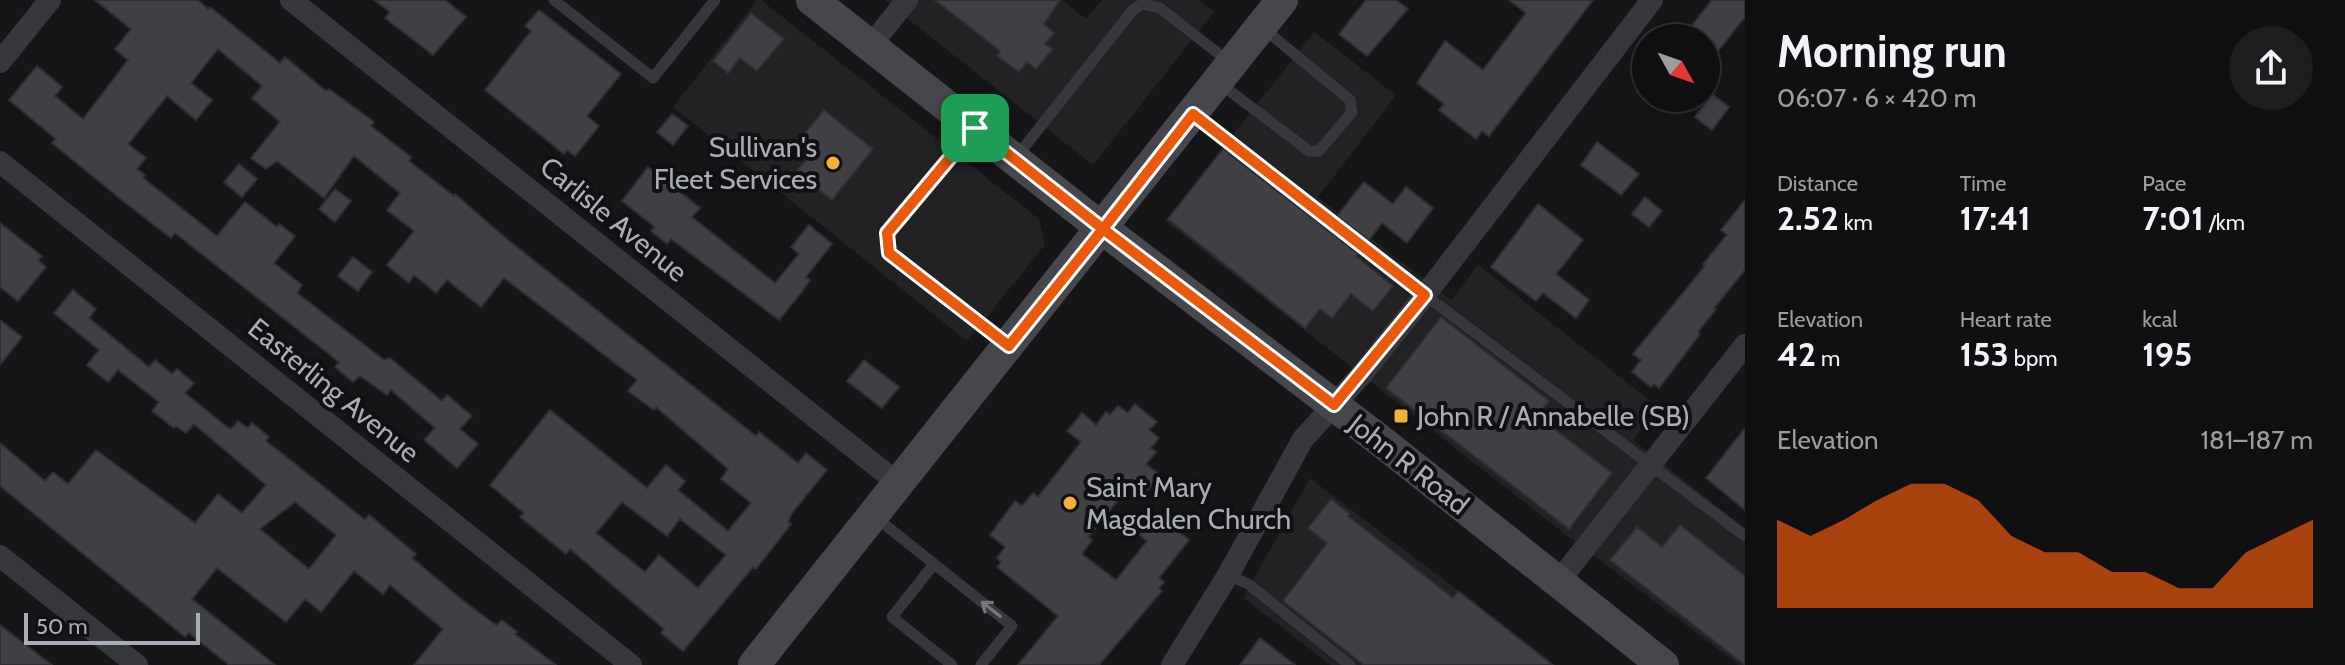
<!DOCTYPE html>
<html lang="en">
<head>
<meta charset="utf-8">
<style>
	body { margin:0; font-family:Cabin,sans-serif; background:#1e1e20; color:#f1f3f6; height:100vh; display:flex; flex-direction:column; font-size:30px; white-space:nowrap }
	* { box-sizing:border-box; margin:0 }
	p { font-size:26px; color:#9c9d9f }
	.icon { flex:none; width:44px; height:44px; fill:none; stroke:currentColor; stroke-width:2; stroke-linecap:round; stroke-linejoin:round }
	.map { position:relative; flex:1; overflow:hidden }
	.side { display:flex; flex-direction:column; background:#101012; width:600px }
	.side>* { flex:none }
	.needle { width:52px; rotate:130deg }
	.fabs { position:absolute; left:1632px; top:24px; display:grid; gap:16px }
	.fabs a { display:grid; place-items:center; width:88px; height:88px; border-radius:50%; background:#101012; box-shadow:0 4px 12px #0003,0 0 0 2px #303032; font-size:40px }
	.scale { position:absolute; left:24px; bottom:20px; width:176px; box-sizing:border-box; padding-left:8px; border:4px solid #a8adb8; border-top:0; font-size:22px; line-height:28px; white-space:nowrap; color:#a8adb8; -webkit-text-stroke:6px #111113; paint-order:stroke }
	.pin { position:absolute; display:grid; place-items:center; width:68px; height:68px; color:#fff; margin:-34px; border-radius:16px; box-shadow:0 4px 12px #0006 }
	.round { display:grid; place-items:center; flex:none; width:84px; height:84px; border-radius:42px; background:#1e1e20 }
	.overview { display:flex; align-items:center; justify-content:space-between; height:136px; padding:0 32px }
	h1 { font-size:44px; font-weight:700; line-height:60px }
	.figures { display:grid; grid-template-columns:repeat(3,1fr); gap:12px; height:136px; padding:8px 32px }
	.figures div { display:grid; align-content:center }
	.figures b { font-size:34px; font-weight:700 }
	.figures small { font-size:22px; font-weight:400 }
	.figures p { font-size:22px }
	.chart { height:224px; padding:16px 32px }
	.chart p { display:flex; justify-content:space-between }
	.chart svg { width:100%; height:144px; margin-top:8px; fill:#ea580c; opacity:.7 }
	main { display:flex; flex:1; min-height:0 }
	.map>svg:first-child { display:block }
	.built { fill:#222225 }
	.building { fill:#404145; stroke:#303034; stroke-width:2; fill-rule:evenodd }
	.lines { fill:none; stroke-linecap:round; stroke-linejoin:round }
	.lane { stroke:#37383d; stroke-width:11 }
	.street { stroke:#37383d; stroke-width:22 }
	.secondary { stroke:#45474d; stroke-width:32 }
	.oneway { stroke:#757881 }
	.route-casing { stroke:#fff; stroke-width:16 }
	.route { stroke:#ea580c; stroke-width:10 }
	.poi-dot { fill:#f2b134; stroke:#111113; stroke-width:3 }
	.labels { text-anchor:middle; stroke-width:8; stroke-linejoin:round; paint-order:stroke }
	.poi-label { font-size:28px; fill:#a8adb8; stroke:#111113; text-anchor:start }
	.street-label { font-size:28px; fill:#a8adb8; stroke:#111113 }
</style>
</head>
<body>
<main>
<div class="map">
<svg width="1745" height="665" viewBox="0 0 1745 665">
	<rect width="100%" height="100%" fill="#161618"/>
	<g class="built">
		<polygon points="757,0 761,0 1039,219 1045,245 967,341 673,107"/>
		<polygon points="884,0 1062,0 1086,19 1102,0 1198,0 1214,12 1093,165"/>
		<polygon points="1314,32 1396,95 1318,197 1451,300 1478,265 1658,407 1633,440 1745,528 1745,665 1739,665 1565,534 1165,221"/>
		<polygon points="1310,478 1555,665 1331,665 1243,598"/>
	</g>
	<g class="building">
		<path d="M95,0H198L208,9L210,7L280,63L285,57L326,91L329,89L374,122L371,126L411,157L409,161L454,196L455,194L508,240L756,436L759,432L798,463L806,453L827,470L792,513L788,522L791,524L756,569L753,567L683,651L661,633L664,629L570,549L566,554L520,517L524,513L490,485L550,410L647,488L666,465L685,481L678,490L728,531L751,503L721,479L728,469L656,407L654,410L628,391L637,380L504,278L481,307L447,280L436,293L414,275L409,283L387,265L414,231L387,210L400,193L354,156L324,198L277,161L266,169L251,158L280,122L252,98L262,86L218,49L191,83L212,100L196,120L167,96L128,144L146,158L137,169L145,175L143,178L217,236L245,202L277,227L279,224L295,236L274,263L302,285L297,293L384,360L390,358L442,401L447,395L472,416L460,429L478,444L457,468L424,440L435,428L391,390L387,395L360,376L353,382L335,367L339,362L175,233L171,238L123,201L52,143L56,139L9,100L37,66L62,87L55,96L83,119L128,60L115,49L131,29ZM622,502L667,536L680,519L726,555L698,588L659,555L645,572L596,533Z"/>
		<polygon points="374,0 445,0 466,17 433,55 385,18 390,12"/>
		<polygon points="935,0 1060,0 1044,24 1054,33 1045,44 1053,49 1036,69 1027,62 1019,72 997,56 1000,51"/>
		<polygon points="1366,0 1396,0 1408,9 1367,56 1339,34"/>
		<polygon points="1509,0 1593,0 1489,136 1482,131 1476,139 1439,110 1444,104 1417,83 1445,41 1483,70 1526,13"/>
		<polygon points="1712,0 1745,0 1745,17 1706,66 1706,38 1682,38"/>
		<polygon points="539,10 621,74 587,116 599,126 575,156 567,150 564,154 485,90 531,31 525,26"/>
		<polygon points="751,13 784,39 757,71 740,58 728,73 713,61"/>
		<polygon points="1712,94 1729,107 1712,130 1695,117"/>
		<polygon points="824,110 873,149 832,200 796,172 811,154 797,143"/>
		<polygon points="672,114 688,126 673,145 657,132"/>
		<polygon points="1597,142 1639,174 1621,195 1581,165"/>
		<polygon points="1223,149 1358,254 1356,256 1393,286 1373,311 1351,294 1332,318 1320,309 1305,328 1168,219"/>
		<polygon points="239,164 257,179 242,197 224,182"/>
		<polygon points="648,167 700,208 692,217 775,283 799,254 791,247 809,225 832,244 806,277 810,280 801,293 779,320 671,239 667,244 651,231 655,227 622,201"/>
		<polygon points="1364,182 1393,204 1406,187 1433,208 1407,243 1382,223 1369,240 1337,216"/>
		<polygon points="335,189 351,201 335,222 319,209"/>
		<polygon points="1645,197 1662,211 1649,227 1632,214"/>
		<polygon points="1745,200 1745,270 1714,308 1716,309 1698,332 1700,334 1659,388 1654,384 1651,387 1632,372 1641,360 1633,354 1705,266 1703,264 1727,235 1721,230"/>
		<polygon points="1538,204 1583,240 1556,274 1589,300 1576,318 1543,293 1536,301 1491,267"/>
		<polygon points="0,223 42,256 38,260 46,267 18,301 0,287"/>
		<polygon points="353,257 372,272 358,291 338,276"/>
		<path d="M73,290L96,309L89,318L149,367L155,360L172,374L177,369L194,383L185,393L227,427L231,429L238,421L248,428L252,423L269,437L266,441L299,467L365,520L369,515L416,554L412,558L461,599L493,623L497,625L502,620L517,632L515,634L556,665H414L443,629L390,585L383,594L354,571L321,612L305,599L286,622L217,568L192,599L275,665H229L189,633L185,637L0,486V443L45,481L53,472L68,484L96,450L195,523L218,494L242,513L266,485L194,424L186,433L176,426L174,428L152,411L159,402L118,370L108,382L87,365L99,350L54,313ZM295,502L336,535L309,569L260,529Z"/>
		<polygon points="1441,317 1549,401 1537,416 1612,473 1569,529 1386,388"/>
		<polygon points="0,320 22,337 0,365"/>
		<polygon points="864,360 899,387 882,408 847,381"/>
		<polygon points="1135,404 1157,422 1149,430 1159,438 1151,448 1156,452 1146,464 1160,475 1145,493 1132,483 1088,537 1092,540 1082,554 1116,580 1147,541 1139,534 1155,513 1189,540 1159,578 1164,582 1159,589 1162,591 1099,665 1018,665 1058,616 997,567 1001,562 997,558 1005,547 990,535 1015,501 1022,506 1033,493 1038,497 1081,442 1067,431 1082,413 1096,425 1106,412 1110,415 1118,406 1128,413"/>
		<polygon points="1745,428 1745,510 1706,478"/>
		<polygon points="1331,499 1350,514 1348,516 1453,598 1458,591 1553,665 1364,665 1283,601 1327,543 1308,528"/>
		<polygon points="1680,525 1745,576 1745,665 1610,560 1637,527 1662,547"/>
		<polygon points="0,625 52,665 0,665"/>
		<polygon points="1260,638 1295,665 1240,665"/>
	</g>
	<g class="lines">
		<g class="lane">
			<polyline points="554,0 653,78 715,0"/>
			<polyline points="1218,82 1309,151 1319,151 1352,112 1350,100 1264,29"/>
			<polyline points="1193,114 1425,295 1745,536"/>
			<polyline points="972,131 887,233 889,253 1005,342"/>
			<polyline points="1017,156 1133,10 1142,4 1160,8 1228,61"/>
			<polyline points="874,516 1012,626 981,665"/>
			<polyline points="934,564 892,617 952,665"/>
			<polyline points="1228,575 1248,584 1350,665"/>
		</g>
		<g class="street">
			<polyline points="291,0 899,484"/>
			<polyline points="871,45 907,0"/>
			<polyline points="0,62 50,0"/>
			<polyline points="0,162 631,665"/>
			<polyline points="0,556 137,665"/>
			<polyline points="1558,582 1745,345"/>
			<polyline points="1172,665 1228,575 1303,439 1363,373 1425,295 1652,0"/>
		</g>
		<g class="secondary">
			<polyline points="812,0 1103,229 1382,442 1663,665"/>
			<polyline points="754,665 1282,0"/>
		</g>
	</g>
	<defs><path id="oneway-shaft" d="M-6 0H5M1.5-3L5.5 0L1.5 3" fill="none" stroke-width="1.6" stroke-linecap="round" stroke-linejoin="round" transform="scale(2)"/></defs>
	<use class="oneway" href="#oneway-shaft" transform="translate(991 609) rotate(-142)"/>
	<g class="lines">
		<defs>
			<polyline id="route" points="975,128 887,233 889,253 1009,346 1103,229 1334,405 1425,295 1193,114 1103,229 975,128"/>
		</defs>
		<use href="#route" class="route-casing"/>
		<use href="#route" class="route"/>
	</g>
	<g class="poi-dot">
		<circle cx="833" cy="163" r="8"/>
		<rect x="1393" y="408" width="16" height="16" rx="4"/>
		<circle cx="1070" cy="503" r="8"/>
	</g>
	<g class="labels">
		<g class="poi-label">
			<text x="817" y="157" text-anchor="end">Sullivan's<tspan x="817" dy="32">Fleet Services</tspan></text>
			<text x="1417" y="426">John R / Annabelle (SB)</text>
			<text x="1086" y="497">Saint Mary<tspan x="1086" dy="32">Magdalen Church</tspan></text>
		</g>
		<g class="street-label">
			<text transform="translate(614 219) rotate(39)" y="10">Carlisle Avenue</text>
			<text transform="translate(334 390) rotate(39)" y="10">Easterling Avenue</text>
			<text transform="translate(1409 464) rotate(38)" y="10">John R Road</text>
		</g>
	</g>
</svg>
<div class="fabs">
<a><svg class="needle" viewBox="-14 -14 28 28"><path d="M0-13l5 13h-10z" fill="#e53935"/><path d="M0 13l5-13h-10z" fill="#9c9d9f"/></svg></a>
</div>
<div class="scale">50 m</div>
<div class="pin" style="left:975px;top:128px;background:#1e9e55"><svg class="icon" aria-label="arrive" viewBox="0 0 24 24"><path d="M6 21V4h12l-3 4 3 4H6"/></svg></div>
</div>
<section class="side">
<div class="overview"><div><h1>Morning run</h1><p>06:07 · 6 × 420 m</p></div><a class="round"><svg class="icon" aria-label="share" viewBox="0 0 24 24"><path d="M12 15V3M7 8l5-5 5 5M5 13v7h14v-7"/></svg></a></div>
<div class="figures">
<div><p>Distance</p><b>2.52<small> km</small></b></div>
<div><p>Time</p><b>17:41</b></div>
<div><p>Pace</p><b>7:01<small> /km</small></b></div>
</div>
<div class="figures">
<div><p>Elevation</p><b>42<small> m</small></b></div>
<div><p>Heart rate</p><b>153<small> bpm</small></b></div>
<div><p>kcal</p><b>195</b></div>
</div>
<div class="chart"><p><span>Elevation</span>181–187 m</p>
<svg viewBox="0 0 160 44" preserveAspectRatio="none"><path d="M0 44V17L10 22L20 17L30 11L40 6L50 6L60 11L70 22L80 27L90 27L100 33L110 33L120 38L130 38L140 27L150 22L160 17V44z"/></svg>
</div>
</section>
</main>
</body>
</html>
